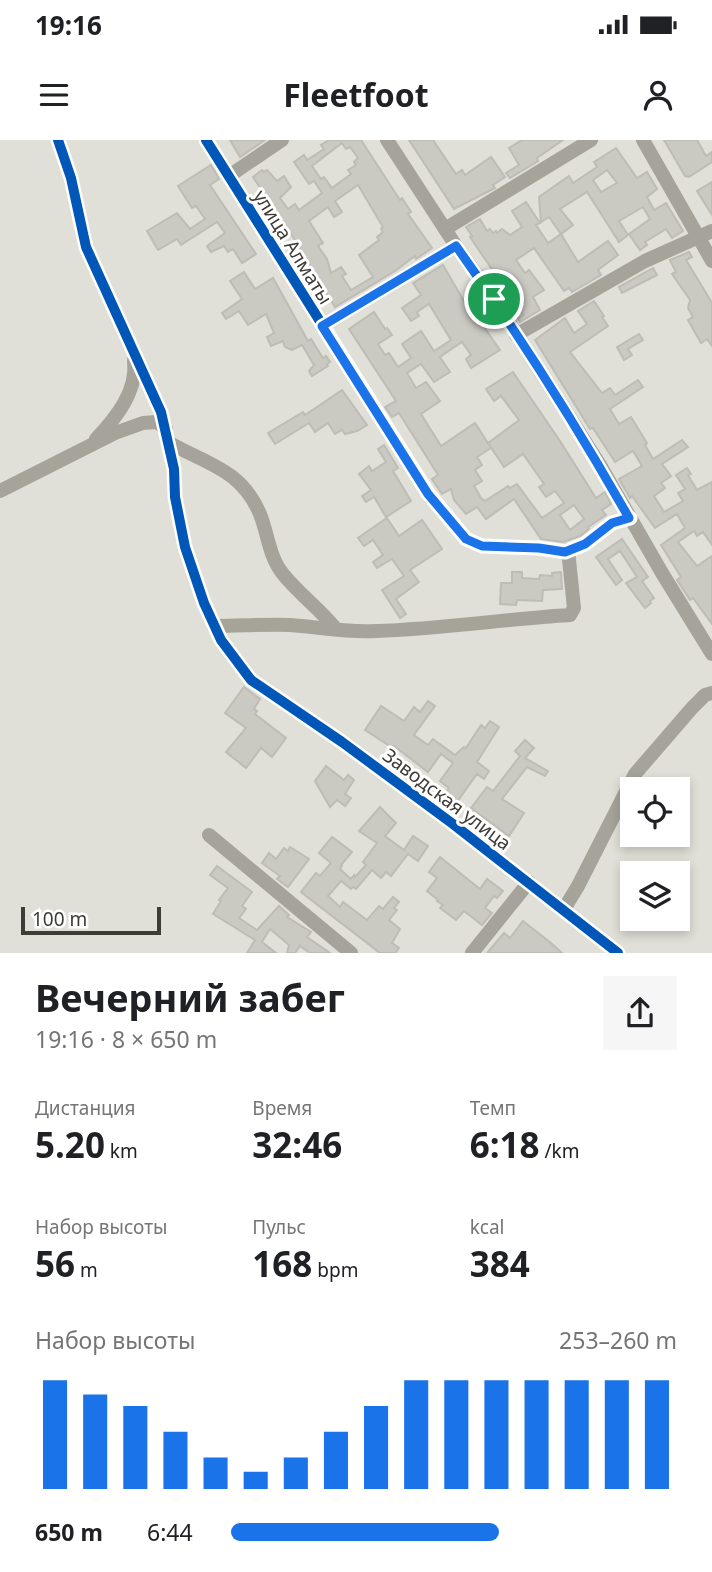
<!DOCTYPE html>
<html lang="ru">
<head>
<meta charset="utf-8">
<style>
	body { margin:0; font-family:"Noto Sans",sans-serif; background:#f6f6f6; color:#202124; height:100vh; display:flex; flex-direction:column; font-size:26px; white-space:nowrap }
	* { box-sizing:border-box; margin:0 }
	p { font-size:23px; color:#757577 }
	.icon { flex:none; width:38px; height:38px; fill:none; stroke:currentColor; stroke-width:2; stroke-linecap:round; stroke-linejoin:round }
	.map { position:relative; height:813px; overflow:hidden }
	.panel { display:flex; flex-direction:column; background:#fff; flex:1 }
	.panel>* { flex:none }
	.tools { position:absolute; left:620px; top:637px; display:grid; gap:14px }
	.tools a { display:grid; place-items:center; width:70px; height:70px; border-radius:0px; background:#fff; box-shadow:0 4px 10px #0003; font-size:35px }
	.scale { position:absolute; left:21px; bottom:18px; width:140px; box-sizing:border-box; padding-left:7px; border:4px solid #3d3c36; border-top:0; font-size:19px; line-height:24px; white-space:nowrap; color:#3d3c36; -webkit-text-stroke:5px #fff; paint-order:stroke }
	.pin { position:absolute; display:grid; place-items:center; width:60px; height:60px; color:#fff; margin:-30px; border:4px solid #fff; border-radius:50%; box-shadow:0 2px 7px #0007 }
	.round { display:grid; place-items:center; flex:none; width:74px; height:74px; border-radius:0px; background:#f6f6f6 }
	.summary { display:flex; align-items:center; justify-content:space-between; height:119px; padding:0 35px }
	h1 { font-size:38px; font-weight:700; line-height:52px }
	.stats { display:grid; grid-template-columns:repeat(3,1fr); gap:10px; height:119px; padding:7px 35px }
	.stats div { display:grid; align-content:center }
	.stats b { font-size:35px; font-weight:700 }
	.stats small { font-size:19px; font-weight:400 }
	.stats p { font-size:19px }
	.chart { height:196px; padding:14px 35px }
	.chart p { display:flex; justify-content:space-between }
	.chart svg { width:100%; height:126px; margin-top:7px; stroke:#1a73e8; stroke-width:6 }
	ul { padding:0 35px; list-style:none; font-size:23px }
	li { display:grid; grid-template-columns:112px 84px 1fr; align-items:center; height:52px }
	li i { height:18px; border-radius:9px; background:#1a73e8 }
	.status { display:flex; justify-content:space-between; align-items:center; height:49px; padding:0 35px; background:#fff; direction:ltr }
	.status svg { height:19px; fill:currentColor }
	header { display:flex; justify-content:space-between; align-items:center; height:91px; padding:0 35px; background:#fff; font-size:32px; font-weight:700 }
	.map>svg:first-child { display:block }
	.building { fill:#cac9c2; stroke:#bdbcb5; stroke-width:2; fill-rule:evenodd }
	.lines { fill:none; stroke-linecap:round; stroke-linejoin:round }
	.minor { stroke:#a6a49a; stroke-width:14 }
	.cycleway-casing { stroke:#fff; stroke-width:15 }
	.cycleway { stroke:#0057b8; stroke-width:10 }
	.route-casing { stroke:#fff; stroke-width:14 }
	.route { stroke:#1a73e8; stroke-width:9 }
	.labels { text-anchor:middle; stroke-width:6; stroke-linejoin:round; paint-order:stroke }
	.street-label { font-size:19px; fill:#3d3c36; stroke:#fff }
</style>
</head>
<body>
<div class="status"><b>19:16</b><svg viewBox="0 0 49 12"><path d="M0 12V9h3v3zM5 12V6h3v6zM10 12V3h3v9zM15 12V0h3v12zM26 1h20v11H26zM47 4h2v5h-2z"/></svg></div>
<header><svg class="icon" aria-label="menu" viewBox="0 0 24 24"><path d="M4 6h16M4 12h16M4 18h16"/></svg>Fleetfoot<svg class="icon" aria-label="person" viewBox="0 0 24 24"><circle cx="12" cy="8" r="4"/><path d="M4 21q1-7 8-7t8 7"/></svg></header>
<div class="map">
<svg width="712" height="813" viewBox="0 0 712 813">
	<rect width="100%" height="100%" fill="#e1e0d8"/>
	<g class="building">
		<polygon points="230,0 265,0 240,17"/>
		<path d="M329,0H361L400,60L402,58L411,72L408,74L432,108L416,119L415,116L395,131L335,167L299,106L253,37L262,30L264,32L267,30L277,41L284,36L291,47L280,58L288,69L295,64L299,70L322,53L314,41L309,44L294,22L304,15L307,20L324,9L321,5ZM342,3L346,9L350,7L358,18L354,22L356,25L348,30L351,34L332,48L324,37L321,39L312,26ZM358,45L383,87L381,89L383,92L377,97L379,100L359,115L373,137L351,150L342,136L346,134L341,127L331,133L327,119L318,106L323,103L309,81L328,67L334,77L342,72L335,61Z"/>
		<polygon points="409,0 433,0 456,34 462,30 465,35 491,17 505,37 493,45 495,48 454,69"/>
		<polygon points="522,0 563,0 537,18 538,21 510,38 506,33 519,25 509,8"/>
		<polygon points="664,0 697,0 706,16 712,12 712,22 689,37 685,36"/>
		<path d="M616,8L637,38L647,32L657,49L647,57L654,70L666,63L683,91L672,98L666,89L645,102L647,105L640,110L629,94L650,79L643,67L619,81L628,95L619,102L587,52L560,69L573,85L561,94L549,77L541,82L539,57L569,36L573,43L597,27L594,22ZM607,30L617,43L601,52L593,40Z"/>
		<polygon points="211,25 219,39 210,45 256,114 242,123 233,109 228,112 224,106 211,112 207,106 225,93 217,82 181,105 177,99 158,110 147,91 177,73 190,89 205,79 196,66 192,68 178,46"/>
		<polygon points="712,42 712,75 697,51"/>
		<polygon points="526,62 540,83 536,85 548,103 561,94 578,122 608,101 618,115 598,130 601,135 572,152 569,148 564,151 534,108 516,120 525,133 529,130 544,150 533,157 540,170 520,182 518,178 523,175 470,97 472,96 466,87 480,79 487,91 490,89 493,93 496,91 497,93 502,89 510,95 522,87 512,71"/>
		<polygon points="689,112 692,117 686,120 712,163 712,206 707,199 701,203 688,180 693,177 688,168 690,160 672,134 676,132 670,120"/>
		<path d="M443,125L465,163L472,159L480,171L477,173L486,185L484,187L500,210L471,228L466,219L471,215L462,202L440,217L450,232L434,242L421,224L407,233L416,248L426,242L440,261L421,274L441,306L475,283L491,308L477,317L482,325L475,330L482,341L474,346L481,358L485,361L508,346L510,348L517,344L542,378L564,363L555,351L546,357L539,347L544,344L523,314L504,327L488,303L519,280L501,256L494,261L486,249L513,232L560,301L596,358L605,352L611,364L602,370L606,375L588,387L589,389L580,396L563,402L541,399L514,359L486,379L477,367L466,374L454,360L451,349L442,354L432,339L438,335L399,273L392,277L385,267L396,261L349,189L374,172L385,189L387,188L392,195L378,204L385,215L389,213L398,227L411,218L402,204L421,191L434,211L451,200L429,164L417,172L419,176L411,181L402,168L421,155L413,143ZM574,365L584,379L570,390L560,375Z"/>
		<polygon points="653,128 657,135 622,153 619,147"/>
		<polygon points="244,132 255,149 273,138 308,201 311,199 323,218 326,216 330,222 327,224 328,226 312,236 309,231 314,225 302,205 292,210 285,207 283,201 271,206 267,197 274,193 266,174 248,185 239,171 226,179 222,173 242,159 230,141"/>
		<polygon points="594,161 604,176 602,177 608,186 570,212 602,253 610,248 615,255 638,240 643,247 610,269 619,284 631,277 647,303 645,305 653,319 682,300 688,307 662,324 671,336 661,343 665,348 654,356 664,372 683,361 678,353 685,349 676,335 687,328 691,334 688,335 697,350 712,342 712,405 703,392 697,396 694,391 678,402 697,426 712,416 712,484 693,458 690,460 677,440 681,437 661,405 685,388 677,374 655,388 632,356 630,358 619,339 642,326 633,311 615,322 593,288 590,289 535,200 565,178 574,193 587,184 578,171"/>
		<polygon points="639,194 643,200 628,209 632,215 624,220 617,207"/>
		<polygon points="342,250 367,285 357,291 345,294 342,290 335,294 328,283 315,292 309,283 275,304 268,293 303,272 305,275"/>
		<polygon points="384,305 398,328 393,331 411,361 386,377 374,357 366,362 362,356 371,350 359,334 369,326 372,331 386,322 378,309"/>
		<polygon points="387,378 399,396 422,380 442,409 410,430 419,442 396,459 406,474 400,478 382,450 404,436 392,419 377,428 373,422 383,415 373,400 364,406 358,398"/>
		<polygon points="622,399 648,437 642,441 654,458 650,461 651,463 645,468 626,443 637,437 620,411 608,419 622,440 616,445 596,417"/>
		<polygon points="512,432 522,432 522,438 539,439 540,435 552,436 552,433 561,432 562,449 543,450 542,461 517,460 516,465 500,464 501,443 512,443"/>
		<polygon points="244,547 260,559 254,569 257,571 255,574 286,598 272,617 261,608 246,628 226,612 246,588 225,573"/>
		<polygon points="428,561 435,566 414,595 428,605 433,599 455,615 464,607 466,608 481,585 485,588 490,581 499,587 477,622 489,631 484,639 477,634 457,662 445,654 449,648 440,641 453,623 441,614 428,632 394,606 393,608 365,590 381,566 404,581 414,567 420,572"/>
		<polygon points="525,600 534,608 525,618 548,631 545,636 527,627 502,659 524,673 509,696 471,668 487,647 493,651 520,616 515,611"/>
		<polygon points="326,626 344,640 348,635 354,640 345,654 351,658 345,666 337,660 330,667 315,641"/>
		<polygon points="380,667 396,683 385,696 404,710 413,696 428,706 418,721 408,714 391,736 386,732 381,738 372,730 356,749 353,747 351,749 341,741 328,756 340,767 343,762 367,780 379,766 383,769 393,757 399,762 394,768 397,770 389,780 400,789 392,803 399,808 395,813 380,813 301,752 316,733 320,736 331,723 319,713 332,697 352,712 341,725 342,726 340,729 351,739 354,735 355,737 366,725 363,722 377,703 359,691"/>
		<polygon points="290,707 309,719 288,747 277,739 280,736 262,723 269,713 276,719 284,708 288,711"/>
		<polygon points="440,717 480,749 487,739 503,751 497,758 494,756 485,768 492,773 482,785 464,771 456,780 440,768 443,765 437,761 438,760 427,751 437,738 429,732"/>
		<polygon points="217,726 252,752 242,766 246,769 239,778 257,790 279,766 289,775 287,777 311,792 307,797 330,813 310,813 300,806 295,813 287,813 289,805 270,789 262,802 276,813 247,813 255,800 213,774 221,761 219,760 228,748 210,735"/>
		<polygon points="523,781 551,803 562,813 487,813 504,793 510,798"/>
	</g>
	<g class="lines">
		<g class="minor">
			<polyline points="58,0 71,38 86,107 161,272 174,329 175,357 185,407 204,463 221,500 251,540 342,602 453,684 618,813"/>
			<polyline points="206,0 428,353 466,399 482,406 539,408 565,412 585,404 612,383 630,378"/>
			<polyline points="387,0 456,106 494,159 600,325 662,433 712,514"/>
			<polyline points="643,0 712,121"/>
			<polyline points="229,36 282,0"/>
			<polyline points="445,89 591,0"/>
			<polyline points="322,186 456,106"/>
			<polyline points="516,195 645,121 712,91"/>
			<path d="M96,299C116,278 138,251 134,220"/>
			<path d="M168,302C206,324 241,329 260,374C268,394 269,417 283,434C298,453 320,469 336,489"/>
			<polyline points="0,351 115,293 143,283 157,282 166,289"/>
			<path d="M214,486C240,486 265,484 290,485C318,487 348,493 376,491C441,489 505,479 570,475L574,468L568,410"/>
			<polyline points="209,695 351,813"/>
			<polyline points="564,769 578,746 635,634 692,568 705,555 712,553"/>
			<polyline points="472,813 529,742"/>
		</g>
		<defs>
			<g id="cycleway">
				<polyline points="58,0 71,38 86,107 161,272 174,329 175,357 185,407 204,463 221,500 251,540 342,602 453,684 618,813"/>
				<polyline points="206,0 428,353 466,399 482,406 539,408 565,412 585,404 612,383 630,378"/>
			</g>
		</defs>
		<use href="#cycleway" class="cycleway-casing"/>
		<use href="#cycleway" class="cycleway"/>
	</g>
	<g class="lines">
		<defs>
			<path id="route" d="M456,106C518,193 576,285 629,378L612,383L585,404L565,412L539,408L482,406L466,399L428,354L322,186Z"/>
		</defs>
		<use href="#route" class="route-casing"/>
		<use href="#route" class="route"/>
	</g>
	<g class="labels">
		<g class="street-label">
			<text transform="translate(293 107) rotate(58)" y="7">улица Алматы</text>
			<text transform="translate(447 659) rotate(37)" y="7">Заводская улица</text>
		</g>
	</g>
</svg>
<div class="tools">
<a><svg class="icon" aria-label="locate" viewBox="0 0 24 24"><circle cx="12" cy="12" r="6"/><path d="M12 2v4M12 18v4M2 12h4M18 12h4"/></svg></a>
<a><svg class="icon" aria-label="layers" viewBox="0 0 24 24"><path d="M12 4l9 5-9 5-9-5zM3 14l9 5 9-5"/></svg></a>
</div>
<div class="scale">100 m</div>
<div class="pin" style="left:494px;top:159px;background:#1e9e55"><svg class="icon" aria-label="arrive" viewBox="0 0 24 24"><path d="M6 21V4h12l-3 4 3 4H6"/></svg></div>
</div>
<section class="panel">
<div class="summary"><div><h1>Вечерний забег</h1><p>19:16 · 8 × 650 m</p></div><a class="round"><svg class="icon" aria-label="share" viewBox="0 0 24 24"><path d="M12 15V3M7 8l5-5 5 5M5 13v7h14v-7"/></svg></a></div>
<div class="stats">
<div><p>Дистанция</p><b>5.20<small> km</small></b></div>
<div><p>Время</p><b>32:46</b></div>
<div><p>Темп</p><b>6:18<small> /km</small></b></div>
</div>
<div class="stats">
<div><p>Набор высоты</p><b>56<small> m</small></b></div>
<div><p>Пульс</p><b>168<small> bpm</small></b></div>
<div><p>kcal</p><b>384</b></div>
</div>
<div class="chart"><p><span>Набор высоты</span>253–260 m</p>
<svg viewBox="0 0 160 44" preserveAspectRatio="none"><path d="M5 44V6M15 44V11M25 44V15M35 44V24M45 44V33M55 44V38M65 44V33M75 44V24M85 44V15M95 44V6M105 44V6M115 44V6M125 44V6M135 44V6M145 44V6M155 44V6"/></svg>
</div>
<ul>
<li><b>650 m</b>6:44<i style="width:60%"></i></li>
</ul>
</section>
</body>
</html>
